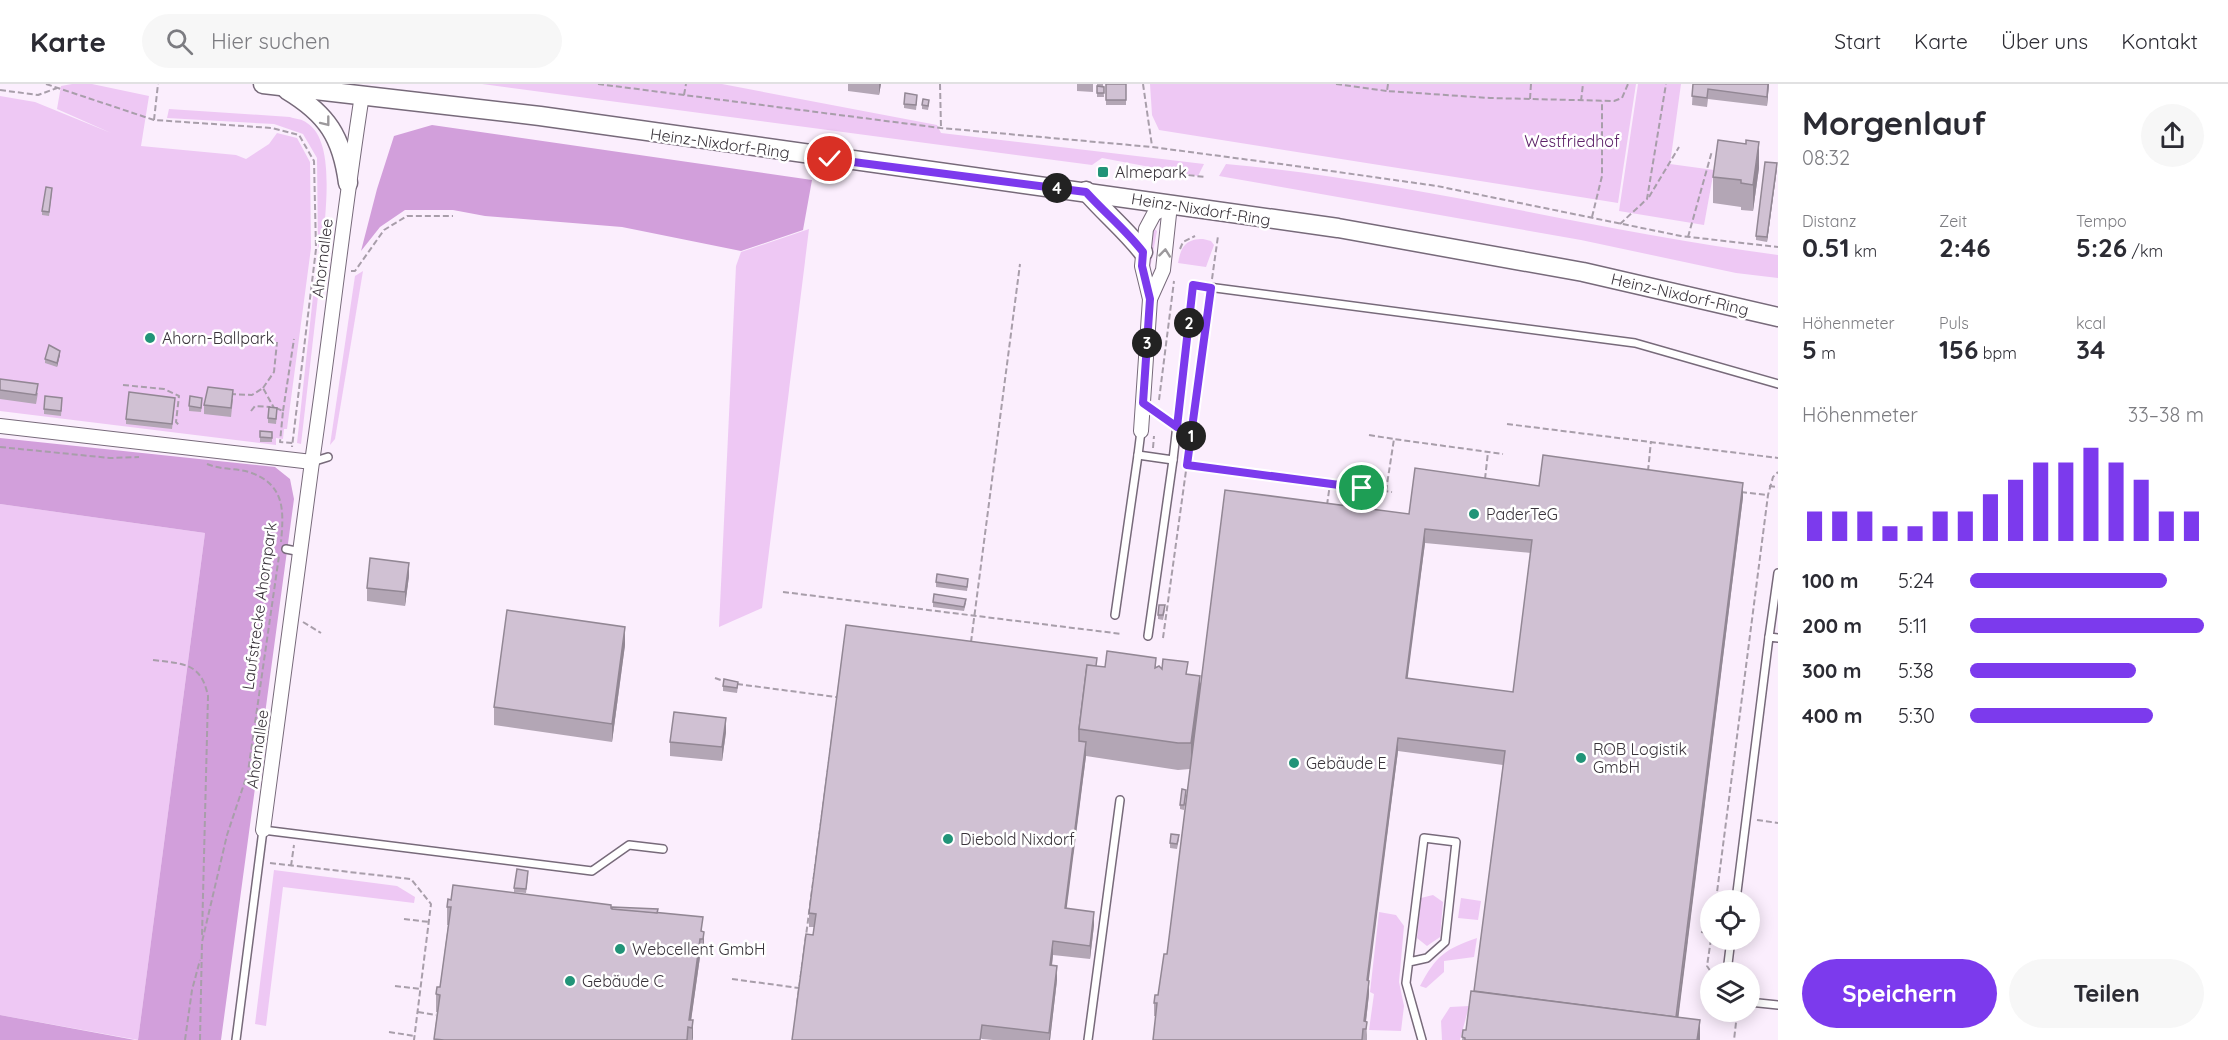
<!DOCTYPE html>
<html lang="de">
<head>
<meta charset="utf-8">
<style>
	body { margin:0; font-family:Quicksand,sans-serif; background:#f7f7f7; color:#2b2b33; height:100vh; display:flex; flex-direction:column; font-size:22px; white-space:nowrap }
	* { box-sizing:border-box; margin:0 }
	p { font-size:20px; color:#7c7c81 }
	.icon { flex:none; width:33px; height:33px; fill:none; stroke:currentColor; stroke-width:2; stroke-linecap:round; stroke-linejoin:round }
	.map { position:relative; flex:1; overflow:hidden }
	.side { display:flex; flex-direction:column; background:#fff; width:450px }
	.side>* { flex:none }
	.controls { position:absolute; left:1700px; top:806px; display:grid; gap:12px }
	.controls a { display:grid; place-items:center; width:60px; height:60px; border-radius:50%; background:#fff; box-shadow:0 3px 15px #0003; font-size:30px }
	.pin { position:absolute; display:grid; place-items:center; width:51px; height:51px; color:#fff; margin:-26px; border:3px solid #fff; border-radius:50%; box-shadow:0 2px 6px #0007 }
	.km { position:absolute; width:30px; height:30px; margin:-15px; border-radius:50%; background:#222; color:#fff; font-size:16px; line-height:30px; text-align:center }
	.round { display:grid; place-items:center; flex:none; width:63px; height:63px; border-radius:32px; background:#f7f7f7 }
	.headline { display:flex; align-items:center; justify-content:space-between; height:102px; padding:0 24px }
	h1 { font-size:33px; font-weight:700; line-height:45px }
	.metrics { display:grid; grid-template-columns:repeat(3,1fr); gap:9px; height:102px; padding:6px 24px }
	.metrics div { display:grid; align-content:center }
	.metrics b { font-size:26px; font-weight:700 }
	.metrics small { font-size:16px; font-weight:400 }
	.metrics p { font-size:16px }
	.chart { height:168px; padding:12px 24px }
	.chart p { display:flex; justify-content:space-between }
	.chart svg { width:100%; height:108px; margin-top:6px; stroke:#7c3aed; stroke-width:6 }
	.cta { display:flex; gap:12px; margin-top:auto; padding:12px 24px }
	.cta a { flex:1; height:69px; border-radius:36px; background:#7c3aed; color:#fff; font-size:24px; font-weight:700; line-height:69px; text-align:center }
	.cta a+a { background:#f7f7f7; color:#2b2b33 }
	ul { padding:0 24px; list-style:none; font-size:20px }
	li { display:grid; grid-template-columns:96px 72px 1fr; align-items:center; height:45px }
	li i { height:15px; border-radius:8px; background:#7c3aed }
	header { display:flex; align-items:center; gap:36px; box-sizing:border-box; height:84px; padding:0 30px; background:#fff; border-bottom:2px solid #e1e1e2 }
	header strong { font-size:28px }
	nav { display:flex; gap:33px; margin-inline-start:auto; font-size:21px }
	.search { width:420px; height:54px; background:#f7f7f7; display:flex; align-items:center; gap:15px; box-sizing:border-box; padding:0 21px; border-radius:33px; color:#7c7c81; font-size:22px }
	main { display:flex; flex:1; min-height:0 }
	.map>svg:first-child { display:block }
	.green { fill:#eec8f4 }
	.forest { fill:#d29fdb }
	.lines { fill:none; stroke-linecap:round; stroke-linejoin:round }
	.lane-casing { stroke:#776a7a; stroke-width:10 }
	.street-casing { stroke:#776a7a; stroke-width:16 }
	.secondary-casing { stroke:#776a7a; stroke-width:21 }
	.path { stroke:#a89eaa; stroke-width:2; stroke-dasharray:6 3; stroke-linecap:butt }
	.lane { stroke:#fff; stroke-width:7 }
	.street { stroke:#fff; stroke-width:14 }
	.secondary { stroke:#fff; stroke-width:18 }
	.wall { fill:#b3a6b5; fill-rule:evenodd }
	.shaded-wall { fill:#928794 }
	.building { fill:#d0c1d3; stroke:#928794; stroke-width:1.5; fill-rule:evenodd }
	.oneway { stroke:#9c999c }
	.route-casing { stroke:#fff; stroke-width:12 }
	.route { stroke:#7c3aed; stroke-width:8 }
	.poi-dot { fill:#219478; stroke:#fff; stroke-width:2 }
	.labels { text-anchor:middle; stroke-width:5; stroke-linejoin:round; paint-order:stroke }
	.park-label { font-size:16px; fill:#5e2269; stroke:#fff }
	.street-label { font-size:16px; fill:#39333a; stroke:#fff }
	.poi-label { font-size:16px; fill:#39333a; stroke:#fff; text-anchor:start }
</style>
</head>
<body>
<header>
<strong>Karte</strong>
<div class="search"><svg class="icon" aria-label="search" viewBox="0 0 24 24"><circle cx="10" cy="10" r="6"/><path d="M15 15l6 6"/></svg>Hier suchen</div>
<nav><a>Start</a><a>Karte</a><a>Über uns</a><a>Kontakt</a></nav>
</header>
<main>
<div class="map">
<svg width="1778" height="956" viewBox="0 0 1778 956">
	<rect width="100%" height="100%" fill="#fbeefd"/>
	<g class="green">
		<polygon points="72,0 92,0 149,12 141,62 236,71 246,75 269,60 277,49 297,54 310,78 311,164 287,345 284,345 283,355 276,354 276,361 0,327 0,12 35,18 111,49 57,25 61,2"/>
		<polygon points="482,0 722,0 937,41 941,49 1204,80 1198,92 1102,74 1092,81"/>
		<polygon points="1150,0 1636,0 1618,119 1159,46 1152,31"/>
		<polygon points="1638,0 1681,0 1670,80 1714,86 1704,141 1619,127"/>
		<path d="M169,25L290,33C295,35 303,35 307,39C337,58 324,132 323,164H318L317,74L303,50L274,40L167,34Z"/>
		<path d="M1226,80C1413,97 1593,147 1778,171V194L1736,189L1581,156L1219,92Z"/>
		<polygon points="1153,144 1157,147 1150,185 1150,150"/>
		<polygon points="809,145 762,524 719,543 736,182 741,168"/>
		<path d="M1203,155L1211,157L1214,161L1206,183L1178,179C1181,163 1185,155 1203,155Z"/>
		<polygon points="363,187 335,355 330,361 355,192"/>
		<polygon points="315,194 320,195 301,360 297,359"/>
		<polygon points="0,420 205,449 138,956 0,931"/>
		<polygon points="274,786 397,802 415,813 414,819 283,803 266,942 255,940"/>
		<polygon points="1433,811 1443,818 1440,853 1427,862 1417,854 1421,814"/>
		<polygon points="1461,814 1481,817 1478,836 1458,834"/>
		<polygon points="1379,828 1396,831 1404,842 1399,898 1404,922 1401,947 1369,946 1374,910 1370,908"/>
		<path d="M1477,854L1474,873L1444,877V888L1426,904L1420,902C1436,872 1445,865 1477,854Z"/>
		<polygon points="1469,922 1460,956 1442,956 1441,937 1450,923"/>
	</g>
	<g class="forest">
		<polygon points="432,41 812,96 803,146 741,167 622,143 485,132 453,126 405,126 380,143 361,167 377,105 394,52"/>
		<polygon points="0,354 275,383 290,395 294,415 221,956 138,956 205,449 0,420"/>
		<polygon points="0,931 135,956 0,956"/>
	</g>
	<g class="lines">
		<defs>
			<g id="lane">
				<polyline points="1143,319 1177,343"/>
				<polyline points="1141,347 1138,371 1173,376 1193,201 1635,259 1778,300"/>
				<polyline points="312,378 328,373"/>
				<polyline points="286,465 301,468"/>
				<polyline points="1115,531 1138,371"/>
				<polyline points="1148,552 1173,376"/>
				<polyline points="1769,553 1778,489"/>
				<polyline points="1736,816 1769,553 1778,554"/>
				<polyline points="1409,878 1427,874 1445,858 1456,758 1424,754 1406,899 1422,956"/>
				<polyline points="1727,888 1731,855"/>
				<polyline points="1749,918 1778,921"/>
				<polyline points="236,956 263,746 592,787 629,761 663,765"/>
				<polyline points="1088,956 1120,716"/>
			</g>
			<g id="street">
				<polyline points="1150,215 1163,186 1170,121"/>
				<path d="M0,342L312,378C330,256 343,133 362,11"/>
				<polyline points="1141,347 1150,215 1142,182 1146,145 1154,130 1170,121"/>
				<polyline points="263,746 312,378"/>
			</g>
			<g id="secondary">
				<polyline points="263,0 540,32 1338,144 1583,188 1778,233"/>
				<path d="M287,6C327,30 342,53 348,99"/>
				<path d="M1086,107C1105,129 1126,146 1143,168"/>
			</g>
		</defs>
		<use href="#lane" class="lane-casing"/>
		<use href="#street" class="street-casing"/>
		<use href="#secondary" class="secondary-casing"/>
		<g class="path">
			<polyline points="46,0 154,36 272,44 299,51 314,77 316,165 292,363"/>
			<polyline points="598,0 941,44 1152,63 1288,81 1437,102 1681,152 1778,163"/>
			<polyline points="940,0 941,44"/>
			<polyline points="1143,0 1152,62"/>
			<polyline points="1336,0 1387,7"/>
			<polyline points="1388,0 1387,7 1490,14 1614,17 1622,14 1628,0"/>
			<polyline points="0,6 38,11 57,4"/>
			<polyline points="684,11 686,0"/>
			<polyline points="1530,15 1531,0"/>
			<polyline points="1581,17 1583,0"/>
			<polyline points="154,36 158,0"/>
			<polyline points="1117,83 1205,93"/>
			<polyline points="1649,113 1679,63"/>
			<polyline points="1592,133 1602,92 1602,17"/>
			<polyline points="1620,140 1647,115 1666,0"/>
			<polyline points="1688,153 1712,67"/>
			<polyline points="1180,165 1183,158 1195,152"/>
			<polyline points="351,187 355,187 384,146 407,132 453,132"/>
			<polyline points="1212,195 1218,152"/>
			<polyline points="123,301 164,305 179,312 176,338 180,342"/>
			<polyline points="263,304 274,288 277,258"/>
			<polyline points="230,310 252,311 263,304 274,324"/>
			<polyline points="1159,316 1174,197"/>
			<polyline points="276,324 283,327 280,358 293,359"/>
			<polyline points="251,327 255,322 270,323"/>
			<polyline points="283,327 294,255"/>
			<polyline points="1507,340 1778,374"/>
			<polyline points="1369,351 1394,355"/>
			<polyline points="0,363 110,374 139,373"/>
			<polyline points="1153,364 1154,352"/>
			<path d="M207,380C221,386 235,384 249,388C285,400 284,426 281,458"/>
			<polyline points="1186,381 1392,408"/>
			<polyline points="1648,387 1651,357"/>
			<polyline points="1485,395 1488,368"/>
			<polyline points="1769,402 1778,403"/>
			<polyline points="1362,404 1364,390"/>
			<polyline points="1386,407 1394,355 1503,370"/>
			<polyline points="1741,408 1768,411"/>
			<polyline points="1327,421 1330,400"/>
			<polyline points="783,508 1122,550"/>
			<polyline points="303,538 321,549"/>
			<polyline points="1163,554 1210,212"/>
			<polyline points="971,558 1020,180"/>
			<path d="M153,576C183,580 201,578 208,612L202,852"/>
			<polyline points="715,594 726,598"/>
			<polyline points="737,600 836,613"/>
			<polyline points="1757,736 1778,739"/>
			<polyline points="270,779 411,795 431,820 414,956"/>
			<polyline points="291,782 294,761"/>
			<polyline points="1716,816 1768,411 1773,393 1778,388"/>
			<polyline points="404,835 429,838"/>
			<polyline points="1701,848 1710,849"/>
			<polyline points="1711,855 1707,882 1711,888"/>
			<polyline points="732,895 799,904"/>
			<polyline points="395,902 421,905"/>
			<polyline points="797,920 845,556"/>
			<polyline points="1719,927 1737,930 1734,956"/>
			<polyline points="418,928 436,931"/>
			<polyline points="389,948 415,952"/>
			<polyline points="185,956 192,906 200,876"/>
			<polyline points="200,956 202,858 227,751 248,688 279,472"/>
		</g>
		<use href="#lane" class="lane"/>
		<use href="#street" class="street"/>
		<use href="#secondary" class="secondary"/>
	</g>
	<g class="wall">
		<polygon points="848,0 881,0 879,11 848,7"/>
		<polygon points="1077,0 1093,0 1093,8 1077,7"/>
		<polygon points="1097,0 1103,0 1104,13 1097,13"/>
		<rect x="1106" y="0" width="20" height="21"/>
		<polygon points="1693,0 1769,0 1767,22 1708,15 1707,23 1692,21"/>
		<polygon points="917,16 916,26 904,24 904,20"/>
		<polygon points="922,21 929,21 928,26 922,25"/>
		<polygon points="1759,84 1753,127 1741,126 1741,123 1713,119 1713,93"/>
		<polygon points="1777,84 1767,158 1756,156 1756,152"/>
		<polygon points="52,108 49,132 42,131 42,127"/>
		<polygon points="60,271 57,283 45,279 45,275"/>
		<polygon points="0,295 38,309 36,320 0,315"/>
		<polygon points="233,315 231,333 204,330 204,321"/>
		<polygon points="175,318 172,345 126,340 126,335"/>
		<polygon points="62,319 61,332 44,330 44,325"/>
		<polygon points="202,319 201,328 189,327 189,322"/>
		<polygon points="277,328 276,340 268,339 268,334"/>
		<polygon points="272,348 272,358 260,358 260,353"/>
		<path d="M1539,402L1743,413L1678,933L1700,956H1462L1463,946H1466L1474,907L1503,681L1398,667L1368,896L1369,910L1366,938L1367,951V956H1153L1156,932H1154V919L1158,911L1167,870L1190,685L1178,686L1086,672L1066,824L1094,841L1090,875L1053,871L1052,882L1057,896L1050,956H993L982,955L813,851L814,843H809V829L1097,582L1105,583H1156L1188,590L1200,606L1409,430ZM1425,459L1531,469L1513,608L1407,594Z"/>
		<polygon points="409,492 405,522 367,517 367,504"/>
		<polygon points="936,498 968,499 967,507 936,503"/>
		<polygon points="933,518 966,519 964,527 933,523"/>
		<polygon points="1165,526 1163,536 1158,535 1158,531"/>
		<polygon points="625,561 612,658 494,641 494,623"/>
		<polygon points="723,602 738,602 737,609 723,607"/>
		<polygon points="726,648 722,677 670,672 670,658"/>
		<polygon points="1186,711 1184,726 1180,725 1180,721"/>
		<polygon points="1179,755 1177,765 1170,764 1170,759"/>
		<polygon points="528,791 526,809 514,808 514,804"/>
		<polygon points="447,823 611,824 658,829 703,848 704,866 703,873 700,873 691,936 693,936 693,956 434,956 437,928 436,928 436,910 440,903 448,841 447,841"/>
	</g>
	<g class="shaded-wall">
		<polygon points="879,0 881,0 879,11"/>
		<polygon points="1768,0 1769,0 1767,22 1767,13"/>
		<polygon points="1759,58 1759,84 1753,127 1753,101"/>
		<polygon points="1777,79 1777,84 1767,158 1767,153"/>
		<polygon points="60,267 60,271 57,283 57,279"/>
		<polygon points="1743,399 1743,413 1676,953 1676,939"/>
		<polygon points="1425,445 1425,459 1406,607 1406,594"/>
		<polygon points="409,479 409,492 405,522 405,508"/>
		<polygon points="625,543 625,561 612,658 612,640"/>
		<polygon points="1200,592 1200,618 1191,685 1191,659"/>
		<polygon points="726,634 726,648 722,677 722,663"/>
		<polygon points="1398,654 1398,667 1367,910 1367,896"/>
		<polygon points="1086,658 1086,672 1065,838 1065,824"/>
		<polygon points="1094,828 1094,841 1090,875 1090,862"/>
		<polygon points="704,848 704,866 703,873 703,855"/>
		<polygon points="700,855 700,873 690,944 689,936"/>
		<polygon points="1053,857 1053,871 1050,895 1050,881"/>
		<polygon points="1057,882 1057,896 1050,956 1049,956"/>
		<polygon points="1369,897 1369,910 1365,945 1364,937"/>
		<polygon points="693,936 693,954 692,956 692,944"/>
		<polygon points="1700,936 1700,956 1697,956"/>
	</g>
	<g class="building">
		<rect x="1106" y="0" width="20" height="16"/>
		<polygon points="1693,0 1768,0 1767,13 1708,5 1707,14 1692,12"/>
		<polygon points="1097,2 1104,3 1104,9 1097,9"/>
		<polygon points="905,9 917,11 916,21 904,20"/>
		<polygon points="923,15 929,16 928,22 922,21"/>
		<polygon points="1718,56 1746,60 1746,56 1759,58 1753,101 1741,99 1741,96 1713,93"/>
		<polygon points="1765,78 1777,79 1767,153 1756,152"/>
		<polygon points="46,103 52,104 49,128 42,127"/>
		<polygon points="49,261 60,267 57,279 45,275"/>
		<polygon points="0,295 38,300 36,311 0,306"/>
		<polygon points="208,303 233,306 231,324 204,321"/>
		<polygon points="129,308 175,314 172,340 126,335"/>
		<polygon points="45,312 62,314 61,327 44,325"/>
		<polygon points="190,312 202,314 201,324 189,322"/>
		<polygon points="269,323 277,324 276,335 268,334"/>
		<polygon points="260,347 272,348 272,354 260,353"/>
		<path d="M1543,371L1743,399L1676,933L1474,907L1505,667L1398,654L1367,896L1369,897L1364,937L1367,938L1366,945H1363L1362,956H1153L1157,919H1154L1155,911H1158L1164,870H1167L1225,406L1409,430L1415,384L1539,402ZM1425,445L1532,456L1513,608L1406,594Z"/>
		<polygon points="370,474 409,479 405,508 367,504"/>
		<polygon points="937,490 968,495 967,503 936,498"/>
		<polygon points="934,510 966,515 964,523 933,518"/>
		<polygon points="1159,521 1165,521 1163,531 1158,531"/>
		<polygon points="507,526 625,543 612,640 494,623"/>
		<polygon points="846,541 1097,574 1096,582 1087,581 1079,645 1079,657 1086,658 1065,824 1094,828 1090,862 1053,857 1050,881 1057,882 1049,949 982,941 980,956 792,956 806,850 813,851 816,830 809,829"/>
		<polygon points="1107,567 1156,574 1155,584 1159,582 1162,585 1163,575 1188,578 1186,590 1200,592 1191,659 1178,659 1079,645 1087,581 1105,583"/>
		<polygon points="724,595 738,598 737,604 723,602"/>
		<polygon points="674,628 726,634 722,663 670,658"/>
		<polygon points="1182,705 1186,706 1184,721 1180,721"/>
		<polygon points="1171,750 1179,751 1177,760 1170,759"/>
		<polygon points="517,785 528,787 526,805 514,804"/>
		<polygon points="453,801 611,821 611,824 703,833 701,847 704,848 703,855 700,855 689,936 693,936 692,944 688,943 687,956 444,956 434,955 440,911 436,910 437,903 440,903 451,823 447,823 448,815 451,816"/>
		<polygon points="612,823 658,825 657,829 612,825"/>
		<polygon points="1471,907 1700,936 1697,956 1465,956 1465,954 1462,953 1463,946 1466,946"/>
	</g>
	<defs><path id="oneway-chevron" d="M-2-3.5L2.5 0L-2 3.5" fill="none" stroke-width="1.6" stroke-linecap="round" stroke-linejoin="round" transform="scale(1.5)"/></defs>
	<g class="oneway">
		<use href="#oneway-chevron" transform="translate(326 38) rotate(52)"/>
		<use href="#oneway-chevron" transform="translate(1165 169) rotate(-84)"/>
	</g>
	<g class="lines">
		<defs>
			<path id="route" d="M830,75L1086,108C1105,129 1126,146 1143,168L1142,182L1150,215L1143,319L1177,343L1193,201L1211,204L1187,381L1362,404"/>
		</defs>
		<use href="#route" class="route-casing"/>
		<use href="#route" class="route"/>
	</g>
	<g class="poi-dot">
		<rect x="1097" y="82" width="12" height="12" rx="3"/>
		<circle cx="150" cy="254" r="6"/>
		<circle cx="1474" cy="430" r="6"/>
		<circle cx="1581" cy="674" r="6"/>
		<circle cx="1294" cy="679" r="6"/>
		<circle cx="948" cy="755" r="6"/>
		<circle cx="620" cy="865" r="6"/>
		<circle cx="570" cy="897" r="6"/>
	</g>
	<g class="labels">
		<g class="park-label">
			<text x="1572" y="63">Westfriedhof</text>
		</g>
		<g class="street-label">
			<text transform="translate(720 59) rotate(8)" y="6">Heinz-Nixdorf-Ring</text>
			<text transform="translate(1201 125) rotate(9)" y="6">Heinz-Nixdorf-Ring</text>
			<text transform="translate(322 174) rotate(-83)" y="6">Ahornallee</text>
			<text transform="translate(1680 210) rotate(13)" y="6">Heinz-Nixdorf-Ring</text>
			<text transform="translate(259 522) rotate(-82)" y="6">Laufstrecke Ahornpark</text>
			<text transform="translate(257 665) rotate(-82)" y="6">Ahornallee</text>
		</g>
		<g class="poi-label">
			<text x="1115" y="94">Almepark</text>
			<text x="162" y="260">Ahorn-Ballpark</text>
			<text x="1486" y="436">PaderTeG</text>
			<text x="1593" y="671">ROB Logistik<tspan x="1593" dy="18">GmbH</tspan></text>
			<text x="1306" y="685">Gebäude E</text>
			<text x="960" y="761">Diebold Nixdorf</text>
			<text x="632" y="871">Webcellent GmbH</text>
			<text x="582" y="903">Gebäude C</text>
		</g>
	</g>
</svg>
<div class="controls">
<a><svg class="icon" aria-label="locate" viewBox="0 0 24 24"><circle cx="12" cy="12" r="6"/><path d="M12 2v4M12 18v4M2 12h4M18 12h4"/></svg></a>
<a><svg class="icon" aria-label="layers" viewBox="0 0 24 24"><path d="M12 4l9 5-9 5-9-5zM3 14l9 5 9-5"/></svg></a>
</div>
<div class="pin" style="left:1362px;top:404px;background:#1e9e55"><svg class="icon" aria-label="arrive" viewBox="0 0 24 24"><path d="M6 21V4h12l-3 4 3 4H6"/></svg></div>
<div class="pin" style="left:830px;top:75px;background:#d93025"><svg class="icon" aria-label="check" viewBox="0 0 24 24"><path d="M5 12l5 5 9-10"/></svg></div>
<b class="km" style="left:1191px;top:352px">1</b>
<b class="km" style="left:1189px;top:239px">2</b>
<b class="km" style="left:1147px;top:259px">3</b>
<b class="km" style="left:1057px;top:104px">4</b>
</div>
<section class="side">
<div class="headline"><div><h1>Morgenlauf</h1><p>08:32</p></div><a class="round"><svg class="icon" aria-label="share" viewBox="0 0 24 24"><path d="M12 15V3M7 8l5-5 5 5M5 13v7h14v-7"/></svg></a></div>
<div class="metrics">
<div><p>Distanz</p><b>0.51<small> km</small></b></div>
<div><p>Zeit</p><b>2:46</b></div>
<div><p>Tempo</p><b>5:26<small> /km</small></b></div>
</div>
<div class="metrics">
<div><p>Höhenmeter</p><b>5<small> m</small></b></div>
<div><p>Puls</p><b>156<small> bpm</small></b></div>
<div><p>kcal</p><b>34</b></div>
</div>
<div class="chart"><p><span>Höhenmeter</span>33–38 m</p>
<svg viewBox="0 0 160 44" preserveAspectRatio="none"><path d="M5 44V32M15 44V32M25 44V32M35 44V38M45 44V38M55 44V32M65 44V32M75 44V25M85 44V19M95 44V12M105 44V12M115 44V6M125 44V12M135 44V19M145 44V32M155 44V32"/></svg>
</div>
<ul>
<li><b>100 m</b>5:24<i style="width:84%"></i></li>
<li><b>200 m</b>5:11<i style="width:100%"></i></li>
<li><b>300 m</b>5:38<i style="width:71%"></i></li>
<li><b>400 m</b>5:30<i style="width:78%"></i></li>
</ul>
<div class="cta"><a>Speichern</a><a>Teilen</a></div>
</section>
</main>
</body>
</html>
